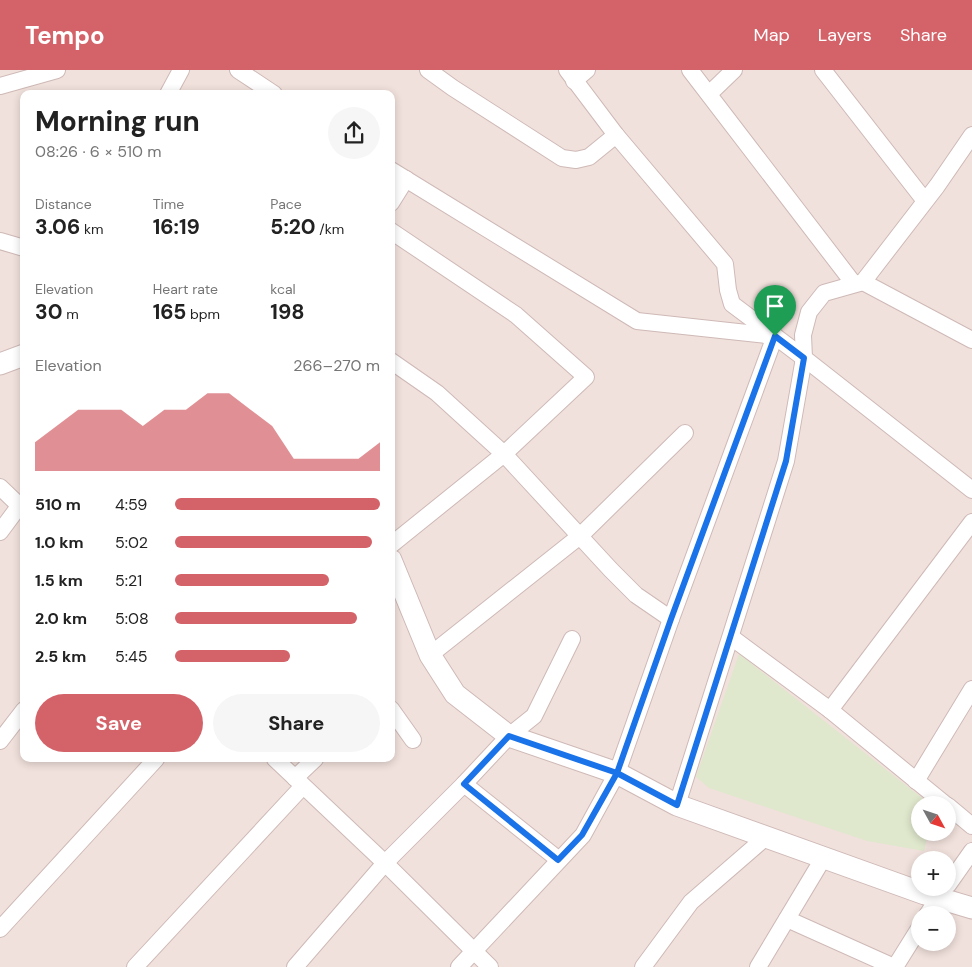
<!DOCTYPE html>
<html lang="en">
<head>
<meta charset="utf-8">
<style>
	body { margin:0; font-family:"DM Sans",sans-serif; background:#f6f6f6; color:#222; height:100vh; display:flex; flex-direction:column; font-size:19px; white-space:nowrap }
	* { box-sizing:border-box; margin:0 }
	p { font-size:16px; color:#767676 }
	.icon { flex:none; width:28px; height:28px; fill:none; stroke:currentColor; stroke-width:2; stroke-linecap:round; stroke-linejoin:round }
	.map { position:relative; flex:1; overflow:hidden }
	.panel { position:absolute; left:20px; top:20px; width:375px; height:672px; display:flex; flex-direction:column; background:#fff; border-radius:10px; box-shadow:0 2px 8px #0003 }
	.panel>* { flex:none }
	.needle { width:32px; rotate:130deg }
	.buttons { position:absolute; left:911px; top:726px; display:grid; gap:10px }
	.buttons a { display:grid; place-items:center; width:45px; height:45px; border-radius:50%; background:#fff; box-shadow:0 2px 8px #0003; font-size:25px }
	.pin { position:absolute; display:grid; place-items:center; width:42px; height:42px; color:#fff; margin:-51px -21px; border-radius:50% 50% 50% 0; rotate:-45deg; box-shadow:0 0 5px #0007 }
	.pin .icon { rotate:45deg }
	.round { display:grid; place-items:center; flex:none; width:52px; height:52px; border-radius:26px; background:#f6f6f6 }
	.overview { display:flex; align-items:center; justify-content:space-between; height:85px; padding:0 15px }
	h1 { font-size:28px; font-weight:700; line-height:38px }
	.metrics { display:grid; grid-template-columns:repeat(3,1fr); gap:8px; height:85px; padding:5px 15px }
	.metrics div { display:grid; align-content:center }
	.metrics b { font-size:21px; font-weight:700 }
	.metrics small { font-size:14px; font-weight:400 }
	.metrics p { font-size:14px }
	.chart { height:140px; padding:10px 15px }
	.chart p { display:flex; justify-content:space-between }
	.chart svg { width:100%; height:90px; margin-top:5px; fill:#d46269; opacity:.7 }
	.action { display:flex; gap:10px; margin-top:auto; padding:10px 15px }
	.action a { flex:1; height:58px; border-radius:30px; background:#d46269; color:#fff; font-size:20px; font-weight:700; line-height:58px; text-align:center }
	.action a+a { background:#f6f6f6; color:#222 }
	ul { padding:0 15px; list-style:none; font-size:16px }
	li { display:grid; grid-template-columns:80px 60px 1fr; align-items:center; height:38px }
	li i { height:12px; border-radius:6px; background:#d46269 }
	header { display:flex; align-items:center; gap:30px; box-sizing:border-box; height:70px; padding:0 25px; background:#d46269; color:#fff }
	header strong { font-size:24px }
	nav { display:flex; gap:28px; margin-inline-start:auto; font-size:18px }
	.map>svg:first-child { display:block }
	.residential { fill:#f1e1dc; fill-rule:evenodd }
	.green { fill:#dfe7cc }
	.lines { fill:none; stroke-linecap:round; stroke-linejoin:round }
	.minor-casing { stroke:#ceb9b6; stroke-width:18 }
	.tertiary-casing { stroke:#ceb9b6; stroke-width:23 }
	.minor { stroke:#fff; stroke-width:16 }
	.tertiary { stroke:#fff; stroke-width:21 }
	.route-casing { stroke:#fff; stroke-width:10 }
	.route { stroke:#1a73e8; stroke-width:6 }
</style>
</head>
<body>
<header>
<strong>Tempo</strong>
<nav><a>Map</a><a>Layers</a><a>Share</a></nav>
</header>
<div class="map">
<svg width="972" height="897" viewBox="0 0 972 897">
	<rect width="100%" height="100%" fill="#fbf1ec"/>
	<path class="residential" d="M0,0H972V897H0ZM24,24H391V689H24ZM920,735H948V762H920ZM920,790H948V818H920ZM920,845H948V872H920Z"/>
	<polygon class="green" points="739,584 931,735 920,735 920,762 928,763 924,781 867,771 709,718 696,707"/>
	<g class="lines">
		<defs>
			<g id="minor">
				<polyline points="238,0 274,24"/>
				<polyline points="428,0 453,18 562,88 576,90 589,87 616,65"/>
				<polyline points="567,0 616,65 725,194 728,220 732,234 804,288 972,420"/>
				<polyline points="690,0 854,214"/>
				<polyline points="823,0 925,131"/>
				<polyline points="574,11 587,0"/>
				<polyline points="0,16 57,0"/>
				<polyline points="168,24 181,0"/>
				<polyline points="709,24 734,0"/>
				<polyline points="391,100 637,251 775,266 671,549 617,703 583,765 459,897"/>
				<polyline points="391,133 406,109"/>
				<polyline points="391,161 516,245 586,307 504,384 391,475"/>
				<polyline points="0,171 24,178"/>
				<polyline points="863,212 972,270"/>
				<polyline points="391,291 437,323 504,384 611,500 636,525 671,549"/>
				<polyline points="0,417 24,440"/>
				<polyline points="0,462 20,435 24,432"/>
				<polyline points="731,567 830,640 946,735"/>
				<polyline points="430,585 580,466 685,363"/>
				<polyline points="391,639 413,670"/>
				<polyline points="830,640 972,452"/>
				<polyline points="0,671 24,640"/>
				<polyline points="275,689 385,793 490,897"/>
				<polyline points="295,708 315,689"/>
				<polyline points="916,711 972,619"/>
				<polyline points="464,714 559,790"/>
				<polyline points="677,735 786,391 804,288 803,265 809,242 824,223 863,212 937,116 972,65"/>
				<polyline points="948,736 972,756"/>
				<polyline points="948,815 972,781"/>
				<polyline points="927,845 944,820"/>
				<polyline points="787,849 894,897"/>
				<polyline points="0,859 156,689"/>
				<polyline points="135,897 303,716"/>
				<polyline points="295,897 385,793 464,714 509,666 534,646 572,569"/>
				<polyline points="643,897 691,832 766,767"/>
				<polyline points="758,897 824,787"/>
				<polyline points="895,897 920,857"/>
			</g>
			<g id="tertiary">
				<polyline points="0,294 24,285"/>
				<polyline points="391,490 430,585 455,624 509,666 617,703 677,735 925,824 972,838"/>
			</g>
		</defs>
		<use href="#minor" class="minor-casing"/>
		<use href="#tertiary" class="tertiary-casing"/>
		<use href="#minor" class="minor"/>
		<use href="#tertiary" class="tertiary"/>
	</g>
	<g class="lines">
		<defs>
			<polyline id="route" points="775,266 671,549 617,703 509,666 464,714 558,790 582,765 617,703 677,735 786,391 804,288 775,266"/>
		</defs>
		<use href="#route" class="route-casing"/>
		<use href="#route" class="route"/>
	</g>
</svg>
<div class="buttons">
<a><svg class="needle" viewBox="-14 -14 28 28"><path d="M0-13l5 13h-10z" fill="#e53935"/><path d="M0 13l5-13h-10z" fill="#767676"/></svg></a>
<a>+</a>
<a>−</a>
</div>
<div class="pin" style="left:775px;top:266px;background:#1e9e55"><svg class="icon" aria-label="arrive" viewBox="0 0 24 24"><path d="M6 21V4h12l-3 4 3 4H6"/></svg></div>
<section class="panel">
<div class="overview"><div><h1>Morning run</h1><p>08:26 · 6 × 510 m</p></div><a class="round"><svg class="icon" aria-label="share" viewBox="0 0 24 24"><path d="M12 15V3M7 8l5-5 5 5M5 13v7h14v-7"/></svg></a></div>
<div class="metrics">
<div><p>Distance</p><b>3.06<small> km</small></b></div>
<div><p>Time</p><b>16:19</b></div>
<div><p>Pace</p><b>5:20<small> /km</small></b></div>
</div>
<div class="metrics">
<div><p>Elevation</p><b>30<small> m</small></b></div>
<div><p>Heart rate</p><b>165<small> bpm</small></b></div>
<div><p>kcal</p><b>198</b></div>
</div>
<div class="chart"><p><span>Elevation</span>266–270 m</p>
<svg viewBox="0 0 160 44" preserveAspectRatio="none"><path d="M0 44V30L10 22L20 14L30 14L40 14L50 22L60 14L70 14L80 6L90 6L100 14L110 22L120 38L130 38L140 38L150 38L160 30V44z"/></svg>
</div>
<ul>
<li><b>510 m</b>4:59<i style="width:100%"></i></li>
<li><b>1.0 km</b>5:02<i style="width:96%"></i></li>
<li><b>1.5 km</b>5:21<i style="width:75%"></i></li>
<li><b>2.0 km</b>5:08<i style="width:89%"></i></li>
<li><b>2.5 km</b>5:45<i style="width:56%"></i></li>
</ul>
<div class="action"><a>Save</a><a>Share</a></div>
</section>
</div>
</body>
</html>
